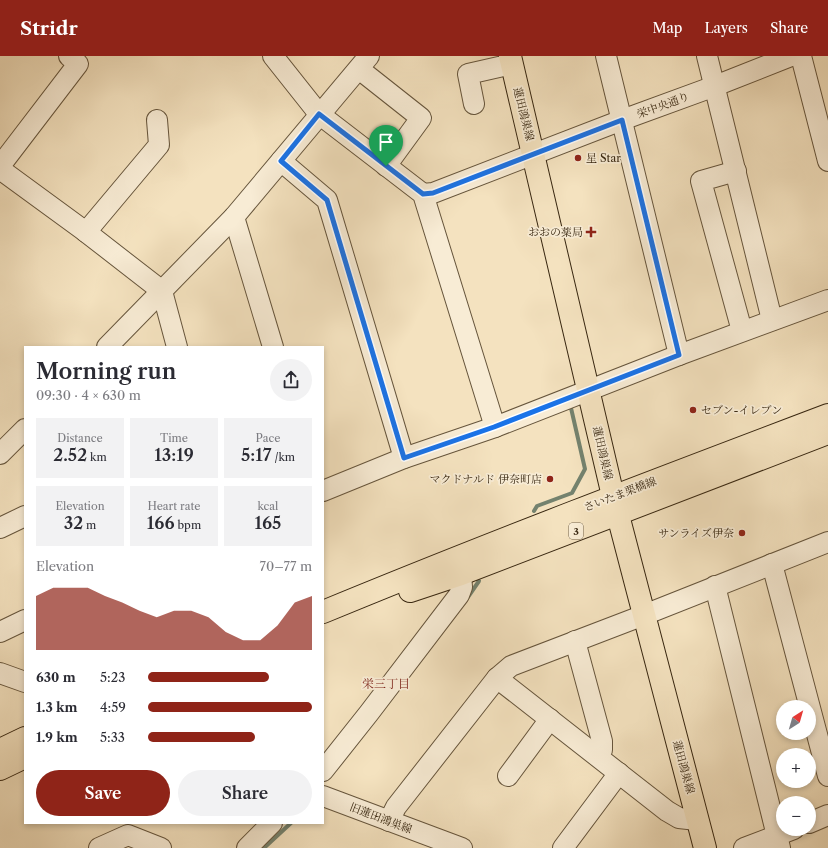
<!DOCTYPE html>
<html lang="en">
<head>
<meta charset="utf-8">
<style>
	body { margin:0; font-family:"Libre Caslon Text","Noto Serif JP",serif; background:#f2f2f3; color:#2b2b33; height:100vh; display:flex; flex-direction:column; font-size:15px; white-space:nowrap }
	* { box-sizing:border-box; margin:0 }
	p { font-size:13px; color:#7c7c81 }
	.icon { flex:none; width:22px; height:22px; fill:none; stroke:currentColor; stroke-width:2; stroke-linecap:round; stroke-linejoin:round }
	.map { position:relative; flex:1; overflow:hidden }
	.sheet { position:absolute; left:24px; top:290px; width:300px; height:478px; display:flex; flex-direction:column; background:#fff; border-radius:0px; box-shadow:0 2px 6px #0003 }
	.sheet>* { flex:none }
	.needle { width:26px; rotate:37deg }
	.controls { position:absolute; left:776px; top:644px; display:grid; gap:8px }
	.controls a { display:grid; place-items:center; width:40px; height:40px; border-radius:50%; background:#fff; box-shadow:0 2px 6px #0003; font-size:20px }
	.pin { position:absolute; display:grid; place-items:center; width:34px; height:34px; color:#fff; margin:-41px -17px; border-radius:50% 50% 50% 0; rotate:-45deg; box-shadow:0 0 4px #0007 }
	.pin .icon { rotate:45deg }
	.round { display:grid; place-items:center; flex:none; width:42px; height:42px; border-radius:21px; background:#f2f2f3 }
	.summary { display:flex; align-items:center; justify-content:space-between; height:68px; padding:0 12px }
	h1 { font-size:22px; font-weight:600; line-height:30px }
	.figures { display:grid; grid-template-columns:repeat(3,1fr); gap:6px; height:68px; padding:4px 12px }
	.figures div { display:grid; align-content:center; border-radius:0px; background:#f2f2f3; text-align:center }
	.figures b { font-size:17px; font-weight:600 }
	.figures small { font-size:11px; font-weight:400 }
	.figures p { font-size:11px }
	.chart { height:112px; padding:8px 12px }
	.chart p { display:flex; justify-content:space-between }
	.chart svg { width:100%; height:72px; margin-top:4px; fill:#8f2418; opacity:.7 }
	.cta { display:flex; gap:8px; margin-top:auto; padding:8px 12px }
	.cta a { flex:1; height:46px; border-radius:24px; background:#8f2418; color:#fff; font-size:16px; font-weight:600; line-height:46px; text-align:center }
	.cta a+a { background:#f2f2f3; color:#2b2b33 }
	ul { padding:0 12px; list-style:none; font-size:13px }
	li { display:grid; grid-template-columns:64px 48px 1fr; align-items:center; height:30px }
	li i { height:10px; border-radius:5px; background:#8f2418 }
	header { display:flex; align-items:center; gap:24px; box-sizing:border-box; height:56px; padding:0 20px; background:#8f2418; color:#fff }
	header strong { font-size:19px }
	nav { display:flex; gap:22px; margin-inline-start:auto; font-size:14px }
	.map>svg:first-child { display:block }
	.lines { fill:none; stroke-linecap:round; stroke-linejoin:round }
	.stream { stroke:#74826e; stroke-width:4 }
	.minor-casing { stroke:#66553c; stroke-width:22 }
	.major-casing { stroke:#372610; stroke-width:24 }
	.minor { stroke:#f8ecd5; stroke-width:20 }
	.major { stroke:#f4e2bf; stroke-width:22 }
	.route-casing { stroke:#fff; stroke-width:8 }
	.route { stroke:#1a73e8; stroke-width:5 }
	.poi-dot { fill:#8f2418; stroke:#f8ecd5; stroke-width:1.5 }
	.labels { text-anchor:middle; stroke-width:3.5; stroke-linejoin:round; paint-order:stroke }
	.shield { fill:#f8ecd5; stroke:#71614b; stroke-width:1 }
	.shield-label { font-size:10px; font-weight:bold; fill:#372610 }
	.street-label { font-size:11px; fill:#372610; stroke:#f8ecd5 }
	.poi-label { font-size:11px; fill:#372610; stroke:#f8ecd5; text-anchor:end }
	.neighbourhood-label { font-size:12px; fill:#7a1f14; stroke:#f8ecd5 }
</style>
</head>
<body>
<header>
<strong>Stridr</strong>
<nav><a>Map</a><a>Layers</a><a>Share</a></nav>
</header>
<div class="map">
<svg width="828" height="792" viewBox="0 0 828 792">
	<rect width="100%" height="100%" fill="#f4e2bf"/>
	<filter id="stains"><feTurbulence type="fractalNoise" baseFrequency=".005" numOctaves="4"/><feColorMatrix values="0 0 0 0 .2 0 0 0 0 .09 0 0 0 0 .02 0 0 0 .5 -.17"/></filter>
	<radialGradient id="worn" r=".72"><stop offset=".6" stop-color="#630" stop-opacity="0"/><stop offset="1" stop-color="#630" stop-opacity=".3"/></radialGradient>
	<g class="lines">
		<g class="stream">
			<polyline points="534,455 537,450 572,437 585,413 571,352 566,350"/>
			<polyline points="468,541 479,525"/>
			<polyline points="264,792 291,767"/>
		</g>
		<defs>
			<g id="minor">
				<polyline points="273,0 319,58 423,138 495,371"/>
				<polyline points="606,0 679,299"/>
				<polyline points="707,0 772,264"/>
				<polyline points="801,0 828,105"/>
				<polyline points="359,13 421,62 386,110"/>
				<polyline points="474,48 468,18 512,8"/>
				<polyline points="281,105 327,144 404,402"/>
				<polyline points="0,110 78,8 69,0"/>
				<polyline points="0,113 86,176 162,235 177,291"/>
				<polyline points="736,115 701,125 742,275"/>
				<polyline points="423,138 433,137 622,64 715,30 791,0"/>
				<polyline points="234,161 273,291"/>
				<polyline points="86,176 159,89 157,64"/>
				<polyline points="107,291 234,161 369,0"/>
				<polyline points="0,398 25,373"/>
				<polyline points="323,435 404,402 495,371 679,299 828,244"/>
				<polyline points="0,472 25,460"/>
				<polyline points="772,508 828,720"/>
				<polyline points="715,530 780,792"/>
				<polyline points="0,576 25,564"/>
				<polyline points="575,585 602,685 602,694 598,700"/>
				<polyline points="0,617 25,626"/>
				<polyline points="497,622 667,755 679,762 697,764"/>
				<polyline points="323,715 369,657 459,539 462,531 461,518"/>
				<polyline points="508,720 550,663"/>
				<polyline points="323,740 462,792"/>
				<polyline points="389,765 396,751 497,622 511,610 644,559 828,486"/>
				<polyline points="809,767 828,759"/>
				<polyline points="99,792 128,779 161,792"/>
				<polyline points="247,792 272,767"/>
				<polyline points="563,792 619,717"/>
				<polyline points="744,792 794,773"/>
			</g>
			<g id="major">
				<polyline points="510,0 613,440 705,792"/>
				<polyline points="410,535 461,518 828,377"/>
				<path d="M323,556C490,487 659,423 828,359"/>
				<polyline points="0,694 25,682"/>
				<polyline points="0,713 25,701"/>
			</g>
		</defs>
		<use href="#minor" class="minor-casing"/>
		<use href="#major" class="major-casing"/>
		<use href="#minor" class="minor"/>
		<use href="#major" class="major"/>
	</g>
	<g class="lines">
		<defs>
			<polygon id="route" points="319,58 423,138 433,137 622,64 679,299 494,371 404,402 327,144 281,105"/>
		</defs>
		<use href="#route" class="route-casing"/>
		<use href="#route" class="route"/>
	</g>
	<g class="poi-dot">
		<circle cx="578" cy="102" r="4"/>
		<path d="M589 170h4v4h4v4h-4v4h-4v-4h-4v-4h4z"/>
		<circle cx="693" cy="354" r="4"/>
		<circle cx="550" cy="423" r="4"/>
		<circle cx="742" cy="477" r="4"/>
	</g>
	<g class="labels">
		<rect class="shield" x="569" y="467" width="14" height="16" rx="3"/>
		<g class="shield-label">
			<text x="576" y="479">3</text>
		</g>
		<g class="street-label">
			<text transform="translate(663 49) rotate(-20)" y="4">栄中央通り</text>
			<text transform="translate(524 58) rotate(76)" y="4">蓮田鴻巣線</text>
			<text transform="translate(603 397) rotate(77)" y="4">蓮田鴻巣線</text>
			<text transform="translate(620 438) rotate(-21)" y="4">さいたま栗橋線</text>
			<text transform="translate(684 711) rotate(75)" y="4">蓮田鴻巣線</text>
			<text transform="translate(381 762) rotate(21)" y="4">旧蓮田鴻巣線</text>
		</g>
		<g class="poi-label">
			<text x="586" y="106" text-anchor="start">星 Star</text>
			<text x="583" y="180">おおの薬局</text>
			<text x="701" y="358" text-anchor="start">セブン-イレブン</text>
			<text x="542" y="427">マクドナルド 伊奈町店</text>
			<text x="734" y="481">サンライズ伊奈</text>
		</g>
		<g class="neighbourhood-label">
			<text x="386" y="632">栄三丁目</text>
		</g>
	</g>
	<rect width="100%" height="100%" filter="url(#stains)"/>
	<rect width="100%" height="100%" fill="url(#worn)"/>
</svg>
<div class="controls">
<a><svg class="needle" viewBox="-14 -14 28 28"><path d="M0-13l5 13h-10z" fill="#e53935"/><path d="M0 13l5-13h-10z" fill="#7c7c81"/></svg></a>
<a>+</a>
<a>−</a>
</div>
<div class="pin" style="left:386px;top:110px;background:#1e9e55"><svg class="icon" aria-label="arrive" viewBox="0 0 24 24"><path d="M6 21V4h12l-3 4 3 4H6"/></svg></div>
<section class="sheet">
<div class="summary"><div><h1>Morning run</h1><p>09:30 · 4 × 630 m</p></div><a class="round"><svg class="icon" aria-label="share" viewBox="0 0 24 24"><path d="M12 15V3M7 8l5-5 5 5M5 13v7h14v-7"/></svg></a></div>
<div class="figures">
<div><p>Distance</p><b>2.52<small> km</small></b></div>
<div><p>Time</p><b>13:19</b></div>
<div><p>Pace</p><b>5:17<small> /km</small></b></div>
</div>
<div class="figures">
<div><p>Elevation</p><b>32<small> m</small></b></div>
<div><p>Heart rate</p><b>166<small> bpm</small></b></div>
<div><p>kcal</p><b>165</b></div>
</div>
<div class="chart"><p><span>Elevation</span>70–77 m</p>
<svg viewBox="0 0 160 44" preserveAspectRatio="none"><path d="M0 44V11L10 6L20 6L30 6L40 11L50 15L60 20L70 24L80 20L90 20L100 24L110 33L120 38L130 38L140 29L150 15L160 11V44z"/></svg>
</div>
<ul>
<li><b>630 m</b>5:23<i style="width:74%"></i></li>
<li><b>1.3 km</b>4:59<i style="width:100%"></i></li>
<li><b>1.9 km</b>5:33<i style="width:65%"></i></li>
</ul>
<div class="cta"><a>Save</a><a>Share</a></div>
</section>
</div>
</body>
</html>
